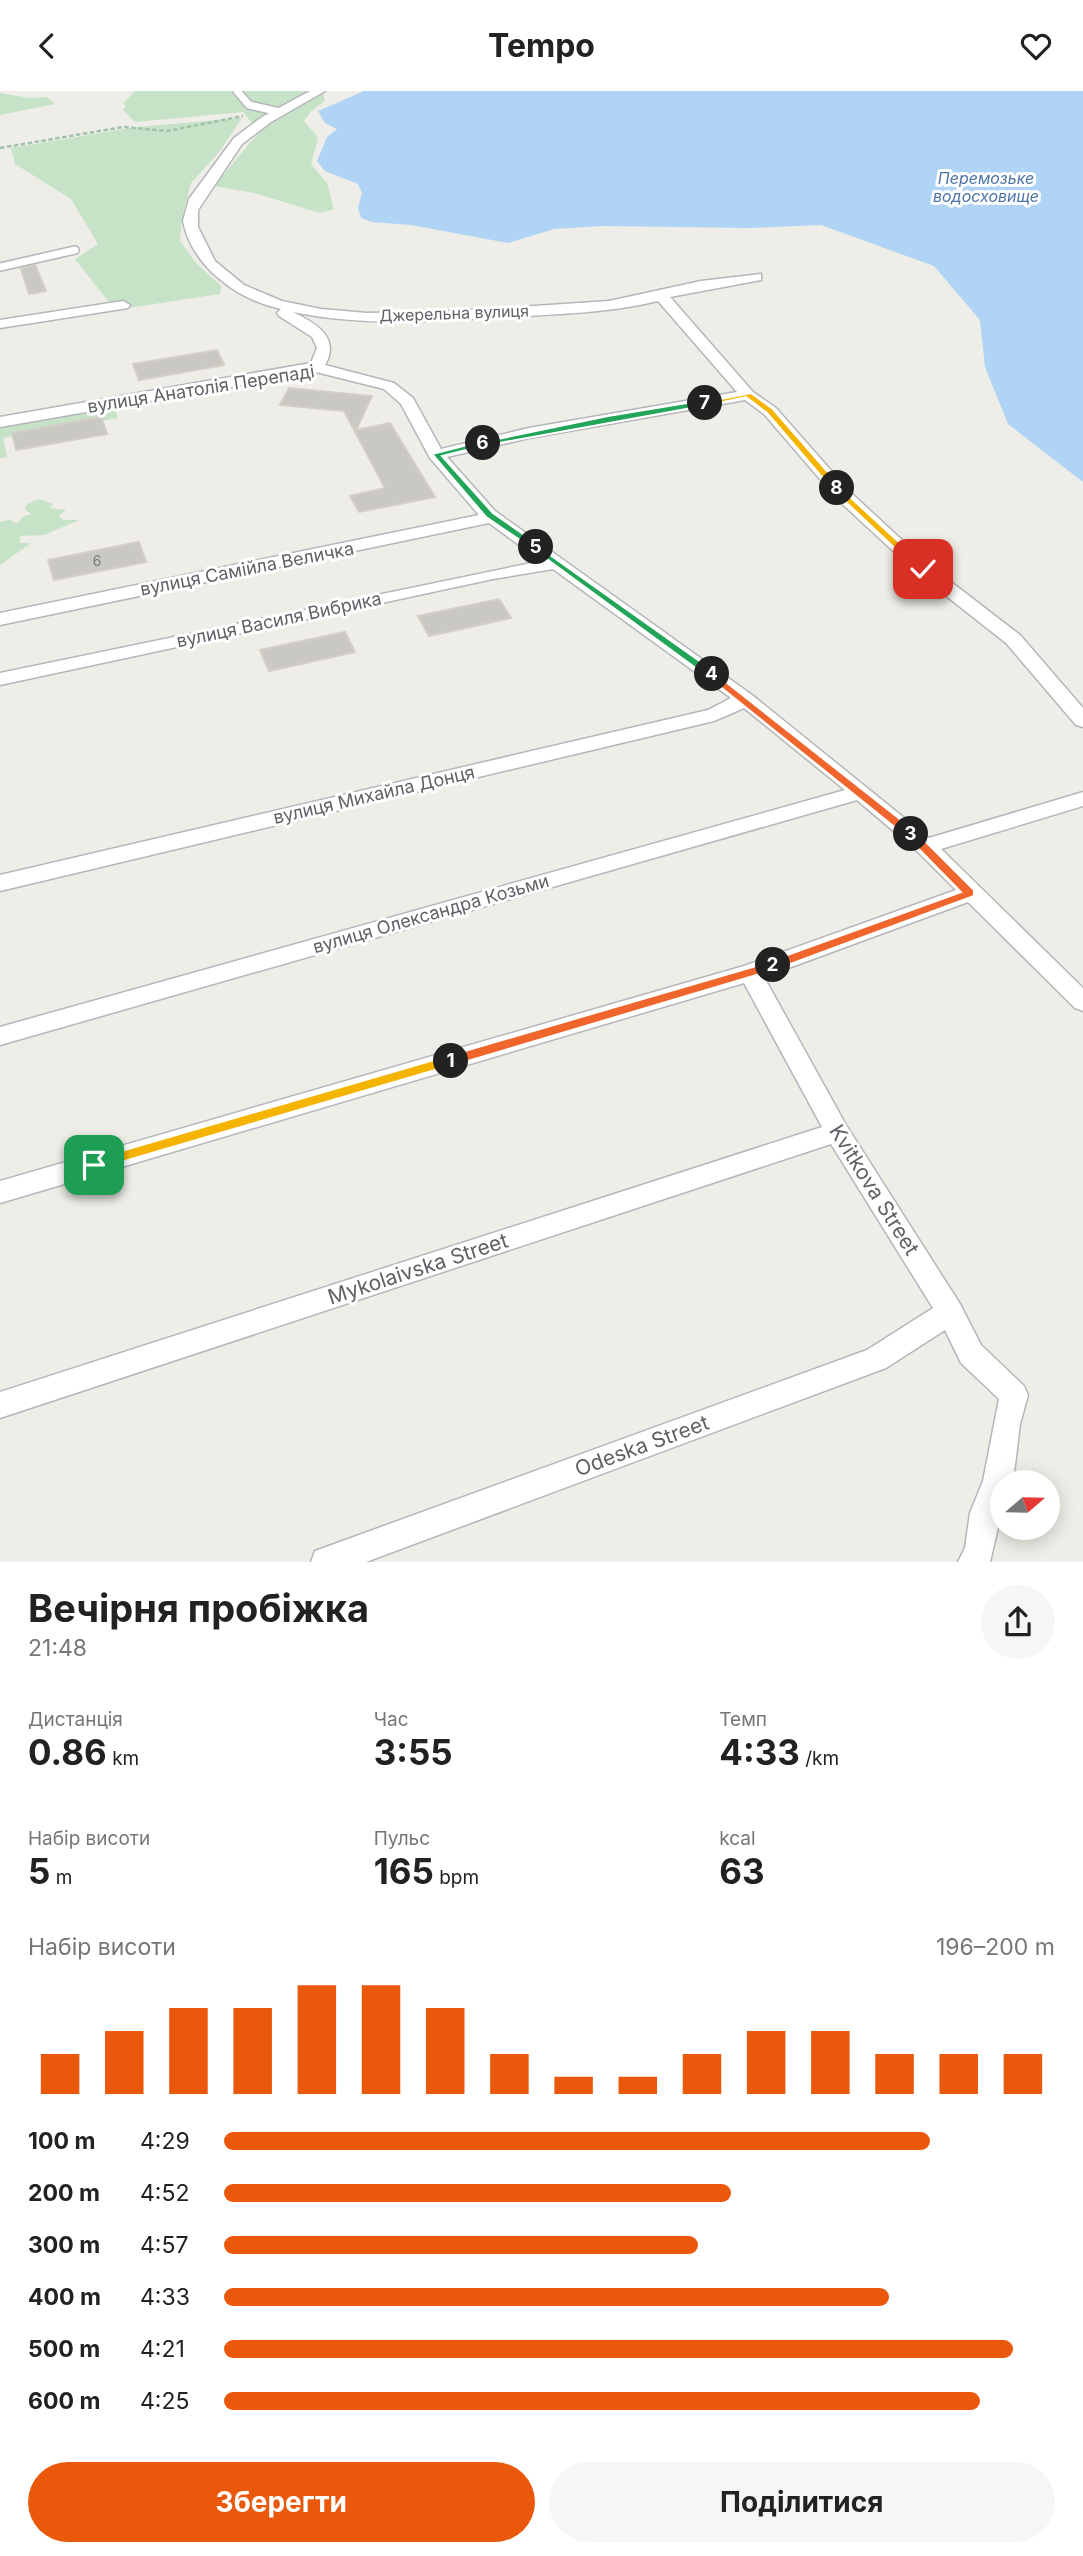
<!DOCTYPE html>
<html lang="uk">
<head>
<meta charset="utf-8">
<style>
	body { margin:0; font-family:Inter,sans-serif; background:#f6f6f6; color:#222; height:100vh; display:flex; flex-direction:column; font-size:26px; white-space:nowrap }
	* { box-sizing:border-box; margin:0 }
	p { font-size:23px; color:#767676 }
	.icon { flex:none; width:38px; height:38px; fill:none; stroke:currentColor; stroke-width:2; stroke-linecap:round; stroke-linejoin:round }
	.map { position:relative; height:1471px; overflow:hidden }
	.panel { display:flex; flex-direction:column; background:#fff; flex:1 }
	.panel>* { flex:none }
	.needle { width:46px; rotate:70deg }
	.buttons { position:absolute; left:990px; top:1379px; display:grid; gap:14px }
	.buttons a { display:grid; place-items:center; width:70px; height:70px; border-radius:50%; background:#fff; box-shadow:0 4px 18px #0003; font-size:35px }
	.pin { position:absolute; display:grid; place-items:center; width:60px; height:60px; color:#fff; margin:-30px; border-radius:14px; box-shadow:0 4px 10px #0006 }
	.km { position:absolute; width:35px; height:35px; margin:-18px; border-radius:50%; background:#222; color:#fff; font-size:19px; line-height:35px; text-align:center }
	.round { display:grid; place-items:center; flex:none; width:74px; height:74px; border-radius:37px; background:#f6f6f6 }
	.head { display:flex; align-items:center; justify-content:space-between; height:119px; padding:0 28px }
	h1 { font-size:38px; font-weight:700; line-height:52px }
	.metrics { display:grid; grid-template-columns:repeat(3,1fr); gap:10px; height:119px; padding:7px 28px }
	.metrics div { display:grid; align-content:center }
	.metrics b { font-size:35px; font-weight:700 }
	.metrics small { font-size:19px; font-weight:400 }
	.metrics p { font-size:19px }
	.chart { height:196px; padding:14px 28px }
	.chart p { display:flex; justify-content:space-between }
	.chart svg { width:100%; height:126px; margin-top:7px; stroke:#ea580c; stroke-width:6 }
	.button { display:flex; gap:14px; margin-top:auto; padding:14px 28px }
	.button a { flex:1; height:80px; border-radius:42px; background:#ea580c; color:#fff; font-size:28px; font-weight:700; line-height:80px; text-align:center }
	.button a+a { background:#f6f6f6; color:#222 }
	ul { padding:0 28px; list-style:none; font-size:23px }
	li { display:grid; grid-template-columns:112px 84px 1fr; align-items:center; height:52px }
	li i { height:18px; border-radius:9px; background:#ea580c }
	header { display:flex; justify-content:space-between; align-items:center; height:91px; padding:0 28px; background:#fff; font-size:32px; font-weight:700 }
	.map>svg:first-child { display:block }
	.green { fill:#c6e3c8 }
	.water { fill:#b0d4f5 }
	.building { fill:#cac8c3; stroke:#d3cfc6; stroke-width:2 }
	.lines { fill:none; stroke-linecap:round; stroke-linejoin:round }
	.lane-casing { stroke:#b4b6ba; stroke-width:10 }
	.street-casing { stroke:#b4b6ba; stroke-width:3 }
	.path { stroke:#a0c3ac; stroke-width:2.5; stroke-dasharray:4.5 2.5; stroke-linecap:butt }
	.lane { stroke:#fff; stroke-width:7 }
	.street { fill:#fff; fill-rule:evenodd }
	.split-1 { fill:#f5b400; stroke:#fff; stroke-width:2 }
	.split-2 { fill:#f0652b; stroke:#fff; stroke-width:2 }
	.split-3 { fill:#f0652b; stroke:#fff; stroke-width:2 }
	.split-4 { fill:#f0652b; stroke:#fff; stroke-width:2 }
	.split-5 { fill:#22a559; stroke:#fff; stroke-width:2 }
	.split-6 { fill:#22a559; stroke:#fff; stroke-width:2 }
	.split-7 { fill:#22a559; stroke:#fff; stroke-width:2 }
	.split-8 { fill:#f5b400; stroke:#fff; stroke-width:2 }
	.split-9 { fill:#f5b400; stroke:#fff; stroke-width:2 }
	.labels { text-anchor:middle; stroke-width:6; stroke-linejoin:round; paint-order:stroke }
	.number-label { font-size:14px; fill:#797b7c }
	.far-water-label { font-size:16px; font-style:italic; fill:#4e75a6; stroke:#fff }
	.far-street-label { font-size:16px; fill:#5e6165; stroke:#fff }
	.street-label { font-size:18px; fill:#5e6165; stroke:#fff }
	.near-street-label { font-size:21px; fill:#5e6165; stroke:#fff }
</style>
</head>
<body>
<header><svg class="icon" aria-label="back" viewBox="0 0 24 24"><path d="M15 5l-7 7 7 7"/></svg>Tempo<svg class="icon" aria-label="heart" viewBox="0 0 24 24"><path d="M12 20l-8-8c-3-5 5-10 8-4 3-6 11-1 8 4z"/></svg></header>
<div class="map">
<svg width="1083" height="1471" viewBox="0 0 1083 1471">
	<rect width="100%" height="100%" fill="#eeede7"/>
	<g class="green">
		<polygon points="135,0 311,0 281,14 253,33 243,21 135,31 123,19 126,16 123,12"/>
		<polygon points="0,2 29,7 47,6 55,13 0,24"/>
		<polygon points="323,3 325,10 311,20 304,30 318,47 311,73 327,92 334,118 320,122 254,102 214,95 265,34"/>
		<polygon points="242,27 219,61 191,92 182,127 180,150 196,172 221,195 220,203 115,219 75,168 98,153 71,108 15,73 11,57 136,36"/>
		<polygon points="114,315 118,327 3,347 7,366 0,367 0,333"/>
		<polygon points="39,408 53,413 50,417 66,419 59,425 63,429 79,429 44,444 20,445 20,452 31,452 0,474 0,431 10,429 18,433 22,426 31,423 25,418 27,413"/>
	</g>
	<polygon class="water" points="364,0 1083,0 1083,391 1008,333 985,276 980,229 934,175 821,134 750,137 602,135 554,138 508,152 411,134 372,131 361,127 358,117 362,102 358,93 325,80 317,70 327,46 337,38 325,32 318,20"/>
	<g class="building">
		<polygon points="35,174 46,200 29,203 21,178"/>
		<polygon points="217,259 224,274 139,289 133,273"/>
		<polygon points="289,297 372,305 356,339 390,332 435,406 359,421 350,405 385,397 344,320 280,314"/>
		<polygon points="101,326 107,343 16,359 12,342"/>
		<polygon points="139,451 146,471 54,489 48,469"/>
		<polygon points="499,508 511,527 429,545 418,525"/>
		<polygon points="345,541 355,561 269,580 260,559"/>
	</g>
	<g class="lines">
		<defs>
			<g id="lane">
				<polyline points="237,0 249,14 280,21"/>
				<polyline points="0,176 75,159"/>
			</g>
			<g id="street">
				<path d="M310,0H325L271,31L242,53L198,119V136L215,170L244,194L282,210L321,218L367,222L457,220L609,210L701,190L761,183V189L670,206L753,301L776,317L849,400L929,474L1020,544L1083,617V636L1076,634L1006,552L917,482L837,408L764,323L745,309L529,347L447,366L495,420L752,604L929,747L1083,701V715L941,758L1083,897V920L1075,917L968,811L764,886L846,1034L960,1213L981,1254L1024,1295L1028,1304L1020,1333L1013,1390L1003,1391V1415L990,1471H958L965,1457L970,1422L983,1390L999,1308L961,1272L945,1239L886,1277L366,1471H311L315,1460L326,1456L867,1259L933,1217L831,1053L0,1327V1301L822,1036L744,892L0,1112V1090L744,875L956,799L917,760L857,709L0,954V936L845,699L744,617L714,630L0,800V784L708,619L731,607L553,478L493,488L0,594V582L541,470L489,432L0,534V522L479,424L430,367L401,313L384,298L316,281L0,336V326L311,272L317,257L312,246L279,225L277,222L281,218C238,209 192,176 183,130L189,108L234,47L262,26ZM658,210L737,301L529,337L441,358L413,307L394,292L325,274C341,246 315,232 293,221C364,236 436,230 508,226C558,223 609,222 658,210Z"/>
				<polygon points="123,210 130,214 128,217 0,237 0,229"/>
			</g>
		</defs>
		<use href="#lane" class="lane-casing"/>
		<use href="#street" class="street-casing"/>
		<polyline class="path" points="0,57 123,36 167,40 243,25"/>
		<use href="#lane" class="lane"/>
		<use href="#street" class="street"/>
	</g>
	<polygon class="split-1" points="451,964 456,966 456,973 94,1079 87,1074 94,1068"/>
	<polygon class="split-2" points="773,870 777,871 777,878 451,975 445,970 451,964"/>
	<polygon class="split-3" points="907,740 915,740 974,799 974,805 777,878 768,878 768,871 961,801 907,746"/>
	<polygon class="split-4" points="712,580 915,740 915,746 907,746 708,586 708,581"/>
	<polygon class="split-5" points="536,454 715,581 715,586 708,586 533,458"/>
	<polygon class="split-6" points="483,350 486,354 442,365 493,422 539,454 539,458 533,458 486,426 432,363"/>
	<polygon class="split-7" points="705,309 708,314 483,355 478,352 608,325"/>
	<polygon class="split-8" points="751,302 773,318 840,395 840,399 833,399 767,322 746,306 705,315 701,312"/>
	<polygon class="split-9" points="837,394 926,476 926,480 919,480 833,399"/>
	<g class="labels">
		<g class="number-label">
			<text x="97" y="475">6</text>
		</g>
		<g class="far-water-label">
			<text x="986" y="93">Перемозьке<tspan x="986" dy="18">водосховище</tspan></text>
		</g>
		<g class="far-street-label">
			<text transform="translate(454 222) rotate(-2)" y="6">Джерельна вулиця</text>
		</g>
		<g class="street-label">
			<text transform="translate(201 298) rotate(-9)" y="6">вулиця Анатолія Перепаді</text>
			<text transform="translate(247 478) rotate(-11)" y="6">вулиця Самійла Величка</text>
			<text transform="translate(279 529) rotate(-12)" y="6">вулиця Василя Вибрика</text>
			<text transform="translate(374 704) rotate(-13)" y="6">вулиця Михайла Донця</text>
			<text transform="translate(431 823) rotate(-16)" y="6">вулиця Олександра Козьми</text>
		</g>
		<g class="near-street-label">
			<text transform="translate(874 1099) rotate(58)" y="7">Kvitkova Street</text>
			<text transform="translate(418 1178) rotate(-18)" y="7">Mykolaivska Street</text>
			<text transform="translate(642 1355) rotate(-20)" y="7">Odeska Street</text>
		</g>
	</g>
</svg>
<div class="buttons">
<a><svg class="needle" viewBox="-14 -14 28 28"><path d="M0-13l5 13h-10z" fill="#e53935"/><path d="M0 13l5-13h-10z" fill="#767676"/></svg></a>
</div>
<div class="pin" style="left:94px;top:1074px;background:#1e9e55"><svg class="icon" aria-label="arrive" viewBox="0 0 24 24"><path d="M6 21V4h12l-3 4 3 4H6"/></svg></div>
<div class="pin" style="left:923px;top:478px;background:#d93025"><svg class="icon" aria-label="check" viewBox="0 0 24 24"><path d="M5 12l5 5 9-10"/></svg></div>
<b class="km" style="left:451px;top:970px">1</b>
<b class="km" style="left:773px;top:874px">2</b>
<b class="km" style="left:911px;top:743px">3</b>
<b class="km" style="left:712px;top:583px">4</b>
<b class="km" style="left:536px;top:456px">5</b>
<b class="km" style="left:483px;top:352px">6</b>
<b class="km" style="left:705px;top:312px">7</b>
<b class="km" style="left:837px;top:397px">8</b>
</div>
<section class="panel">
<div class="head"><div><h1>Вечірня пробіжка</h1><p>21:48</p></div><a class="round"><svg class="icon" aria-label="share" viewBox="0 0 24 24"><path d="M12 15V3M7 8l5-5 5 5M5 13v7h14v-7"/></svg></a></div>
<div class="metrics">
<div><p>Дистанція</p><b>0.86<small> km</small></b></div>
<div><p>Час</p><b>3:55</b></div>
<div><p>Темп</p><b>4:33<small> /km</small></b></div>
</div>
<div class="metrics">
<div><p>Набір висоти</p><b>5<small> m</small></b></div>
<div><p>Пульс</p><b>165<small> bpm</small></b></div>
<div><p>kcal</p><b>63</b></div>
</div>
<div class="chart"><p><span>Набір висоти</span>196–200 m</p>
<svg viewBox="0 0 160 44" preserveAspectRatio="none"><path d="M5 44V30M15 44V22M25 44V14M35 44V14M45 44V6M55 44V6M65 44V14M75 44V30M85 44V38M95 44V38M105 44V30M115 44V22M125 44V22M135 44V30M145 44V30M155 44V30"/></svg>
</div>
<ul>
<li><b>100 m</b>4:29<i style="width:85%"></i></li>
<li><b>200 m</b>4:52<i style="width:61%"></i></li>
<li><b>300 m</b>4:57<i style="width:57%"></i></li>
<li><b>400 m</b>4:33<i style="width:80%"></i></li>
<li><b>500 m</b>4:21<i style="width:95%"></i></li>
<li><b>600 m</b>4:25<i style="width:91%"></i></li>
</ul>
<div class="button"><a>Зберегти</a><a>Поділитися</a></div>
</section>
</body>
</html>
